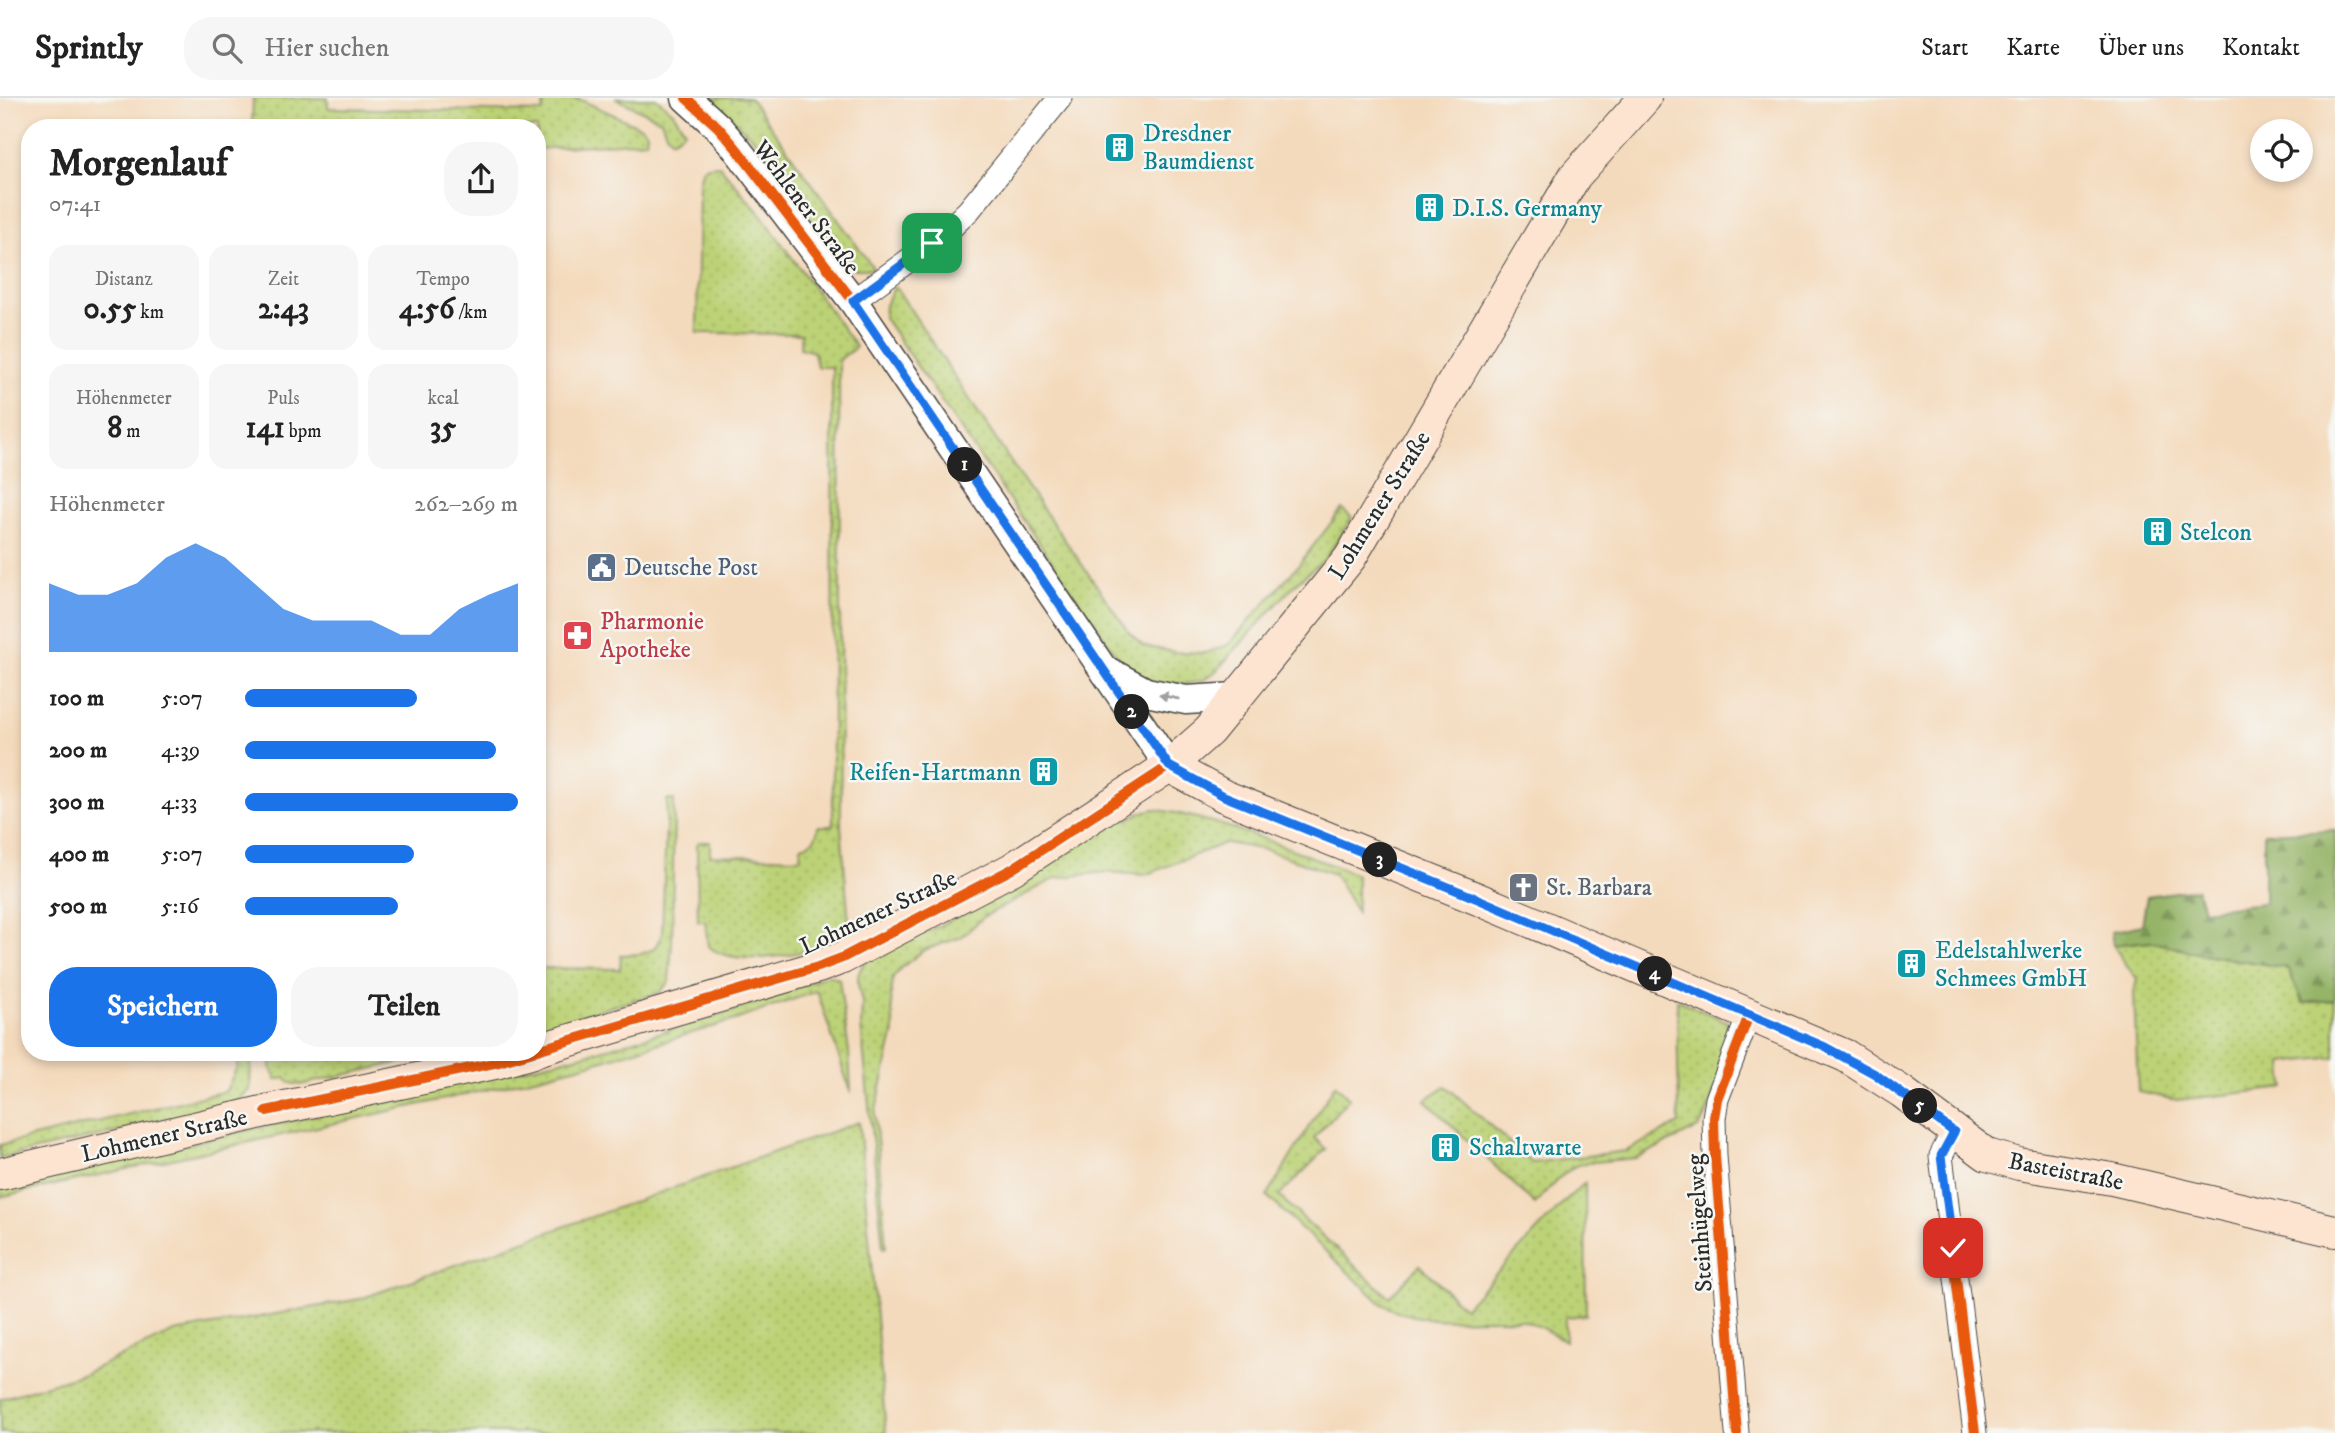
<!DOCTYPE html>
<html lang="de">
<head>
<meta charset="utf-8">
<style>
	body { margin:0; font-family:"IM FELL DW Pica",serif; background:#f6f6f6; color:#222; height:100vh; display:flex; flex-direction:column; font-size:26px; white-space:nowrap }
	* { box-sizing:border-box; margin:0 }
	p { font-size:23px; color:#767676 }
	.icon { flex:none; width:38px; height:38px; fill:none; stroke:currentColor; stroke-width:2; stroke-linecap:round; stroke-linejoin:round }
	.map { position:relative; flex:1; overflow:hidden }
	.drawer { position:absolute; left:21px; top:21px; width:525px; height:942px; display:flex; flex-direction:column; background:#fff; border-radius:28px; box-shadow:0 4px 10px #0003 }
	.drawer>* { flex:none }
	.fabs { position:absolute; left:2250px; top:21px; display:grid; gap:14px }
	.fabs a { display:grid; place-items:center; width:63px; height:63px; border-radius:50%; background:#fff; box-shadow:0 4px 10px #0003; font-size:35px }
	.pin { position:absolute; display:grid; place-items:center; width:60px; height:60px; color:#fff; margin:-30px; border-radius:14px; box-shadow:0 4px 10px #0006 }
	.km { position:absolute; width:35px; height:35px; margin:-18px; border-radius:50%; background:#222; color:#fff; font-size:19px; line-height:35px; text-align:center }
	.round { display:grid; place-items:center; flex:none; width:74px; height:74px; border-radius:28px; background:#f6f6f6 }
	.summary { display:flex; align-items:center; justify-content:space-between; height:119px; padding:0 28px }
	h1 { font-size:38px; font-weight:800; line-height:52px }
	.stats { display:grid; grid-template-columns:repeat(3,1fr); gap:10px; height:119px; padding:7px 28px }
	.stats div { display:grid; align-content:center; border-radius:18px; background:#f6f6f6; text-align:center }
	.stats b { font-size:30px; font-weight:800 }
	.stats small { font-size:19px; font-weight:400 }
	.stats p { font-size:19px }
	.chart { height:196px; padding:14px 28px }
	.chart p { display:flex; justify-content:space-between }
	.chart svg { width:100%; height:126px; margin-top:7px; fill:#1a73e8; opacity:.7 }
	.action { display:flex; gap:14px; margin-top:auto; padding:14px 28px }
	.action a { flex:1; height:80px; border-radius:28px; background:#1a73e8; color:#fff; font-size:28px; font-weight:800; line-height:80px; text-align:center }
	.action a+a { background:#f6f6f6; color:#222 }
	ul { padding:0 28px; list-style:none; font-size:23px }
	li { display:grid; grid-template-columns:112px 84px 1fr; align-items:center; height:52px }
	li i { height:18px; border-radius:9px; background:#1a73e8 }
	header { display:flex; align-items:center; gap:42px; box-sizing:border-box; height:98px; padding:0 35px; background:#fff; border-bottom:2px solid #e0e0e0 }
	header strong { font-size:33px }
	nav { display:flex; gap:38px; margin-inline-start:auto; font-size:24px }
	.search { width:490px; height:63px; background:#f6f6f6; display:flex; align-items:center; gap:18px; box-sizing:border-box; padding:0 24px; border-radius:28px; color:#767676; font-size:26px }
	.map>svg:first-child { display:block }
	.grass { fill:url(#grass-dots); stroke:#747e50; stroke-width:2 }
	.forest { fill:url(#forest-firs); stroke:#607049; stroke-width:2 }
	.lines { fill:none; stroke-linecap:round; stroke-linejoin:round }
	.minor-casing { stroke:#494541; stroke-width:25 }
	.tertiary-casing { stroke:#494541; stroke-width:31 }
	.secondary-casing { stroke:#494541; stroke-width:34 }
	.minor { stroke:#fff; stroke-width:23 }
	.tertiary { stroke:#fff; stroke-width:28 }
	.secondary { stroke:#fde4d1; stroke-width:32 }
	.cycleway-casing { stroke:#f6f6f2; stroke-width:15 }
	.cycleway { stroke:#e8590c; stroke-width:10 }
	.oneway { fill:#a0a0a0 }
	.route-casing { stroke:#fff; stroke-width:14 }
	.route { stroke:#1a73e8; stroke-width:9 }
	.labels { text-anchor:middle; stroke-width:5; stroke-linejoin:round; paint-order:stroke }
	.culture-label { font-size:24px; fill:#0d838f; stroke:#f6f6f2; text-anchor:start }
	.street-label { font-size:24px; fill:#2b2b2b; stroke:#f6f6f2 }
	.service-label { font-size:24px; fill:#4e5e75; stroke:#f6f6f2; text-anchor:start }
	.health-label { font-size:24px; fill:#be3a42; stroke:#f6f6f2; text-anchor:start }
	.worship-label { font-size:24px; fill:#5b616d; stroke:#f6f6f2; text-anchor:start }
</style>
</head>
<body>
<header>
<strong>Sprintly</strong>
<div class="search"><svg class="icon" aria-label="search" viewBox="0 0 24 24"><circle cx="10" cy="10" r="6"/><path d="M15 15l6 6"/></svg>Hier suchen</div>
<nav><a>Start</a><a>Karte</a><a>Über uns</a><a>Kontakt</a></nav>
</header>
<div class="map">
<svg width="2335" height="1335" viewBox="0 0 2335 1335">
	<defs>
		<pattern id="grass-dots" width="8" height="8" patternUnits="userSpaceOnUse" patternTransform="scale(1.75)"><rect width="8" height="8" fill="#bcd276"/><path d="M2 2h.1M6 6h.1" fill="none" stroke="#a2b466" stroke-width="1.8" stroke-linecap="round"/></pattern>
		<pattern id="forest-firs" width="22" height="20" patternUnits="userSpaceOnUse" patternTransform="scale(1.75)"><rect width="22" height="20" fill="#95b467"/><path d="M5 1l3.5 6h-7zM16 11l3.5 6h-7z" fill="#7a9355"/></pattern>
	</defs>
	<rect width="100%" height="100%" fill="#f6f6f2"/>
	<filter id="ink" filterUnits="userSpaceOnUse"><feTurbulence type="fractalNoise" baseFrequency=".0143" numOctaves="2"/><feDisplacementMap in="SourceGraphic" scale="14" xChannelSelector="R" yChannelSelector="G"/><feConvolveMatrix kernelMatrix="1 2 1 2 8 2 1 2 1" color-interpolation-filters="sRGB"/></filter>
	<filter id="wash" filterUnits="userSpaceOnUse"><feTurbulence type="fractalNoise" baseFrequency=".00686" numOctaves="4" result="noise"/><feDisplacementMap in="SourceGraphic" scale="28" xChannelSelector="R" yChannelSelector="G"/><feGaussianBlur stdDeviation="1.57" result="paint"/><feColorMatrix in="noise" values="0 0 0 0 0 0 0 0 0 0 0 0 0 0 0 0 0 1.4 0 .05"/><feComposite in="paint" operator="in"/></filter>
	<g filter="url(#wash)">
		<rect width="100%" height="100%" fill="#f4dabc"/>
		<g class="grass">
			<polygon points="253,0 328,0 328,10 543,14 544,0 579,1 643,30 647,35 646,43 537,51 537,30 252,30"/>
			<polygon points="615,0 656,0 673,14 685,33 672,42 666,35 661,22"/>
			<polygon points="709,0 750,0 874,171 850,171 807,118 757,44"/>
			<path d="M719,67L763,119L856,249L839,262L841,728L850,837C817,853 739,874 708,848L705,823H698L697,747L699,744H710V757L800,760L801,748C813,745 817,740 818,728H833L832,269H817L814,254L800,250L801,236L697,235L699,85L702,72L708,68Z"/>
			<polygon points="895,188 1018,375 1129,534 1143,548 1175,554 1206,555 1228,547 1296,470 1342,411 1352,420 1325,461 1297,484 1216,573 1204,582 1187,586 1173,585 1172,592 1135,576 1117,558 884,220 885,207"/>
			<polygon points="667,702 674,702 672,844 669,884 659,895 537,930 537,870 620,871 621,857 641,856 654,851 662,837"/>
			<path d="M1154,711C1224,722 1291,751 1357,777V815L1334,776L1267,752L1225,745L1145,777L1105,774L1056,780L985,818L961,839L924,852L901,870L893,880L891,899L894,933L875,1016L886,1149L883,1150L861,927C861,920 862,913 862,906C861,894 854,882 861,870C871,852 916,839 935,830C1001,798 1063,761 1122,717L1127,722L1139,715Z"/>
			<polygon points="2150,843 2197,855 2288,870 2303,905 2335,902 2335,959 2283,965 2285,990 2177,1002 2138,994 2134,894 2137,882 2113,847"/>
			<polygon points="828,877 839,881 849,954 851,995 817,893 735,922 590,966 499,989 0,1099 0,1088 584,957 730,914"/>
			<polygon points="1677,902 1726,923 1729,928 1726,939 1733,941 1705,1020 1698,1030 1636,1060 1584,1065 1573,1069 1558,1081 1535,1106 1425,1002 1446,988 1532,1065 1626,1053 1679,1026"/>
			<polygon points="238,954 251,954 250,992 237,1003 196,1016 0,1060 0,1047 226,993 237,970"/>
			<polygon points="295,954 446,954 300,987 291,985 285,980 276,982 271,970 271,963 274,959"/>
			<path d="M1335,986L1349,1000L1314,1040L1326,1051L1279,1098L1389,1199L1420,1167L1464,1210L1569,1099L1585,1085L1586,1217L1565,1219V1243C1552,1236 1535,1224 1521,1222C1474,1217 1425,1231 1382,1206L1267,1098Z"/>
			<polygon points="859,1024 886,1335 0,1335 0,1301 83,1276 174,1234 360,1201"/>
		</g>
		<polygon class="forest" points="2335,732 2335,902 2303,905 2287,870 2197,855 2150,843 2113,847 2111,834 2142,827 2147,798 2197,791 2203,812 2264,805 2264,735"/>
	</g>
	<g filter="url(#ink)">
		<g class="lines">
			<defs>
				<g id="minor">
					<polyline points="853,203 942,138 969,112 1060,0"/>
					<polyline points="1953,1034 1941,1058 1975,1335"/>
					<polyline points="1737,1335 1715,1058 1714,1020 1717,1001 1749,917"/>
				</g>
				<g id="tertiary">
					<polyline points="686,0 718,29 736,50 853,203 1169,668"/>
					<polyline points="1109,574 1146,594 1186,602 1237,599"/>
				</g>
				<g id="secondary">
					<polyline points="1169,668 1224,698 1478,801 1846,958 1902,994 1987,1057 2019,1066 2112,1081 2335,1133"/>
					<polyline points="537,952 818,869 842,860 1012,771 1169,668 1209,633 1350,460 1575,78 1645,0"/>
					<polyline points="0,1076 266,1013 499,964 533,954"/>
				</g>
			</defs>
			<use href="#minor" class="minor-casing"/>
			<use href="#tertiary" class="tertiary-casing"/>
			<use href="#secondary" class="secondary-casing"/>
			<use href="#minor" class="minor"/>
			<use href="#tertiary" class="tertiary"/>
			<use href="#secondary" class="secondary"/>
			<defs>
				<g id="cycleway">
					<polyline points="537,952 818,869 842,860 1012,771 1169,668 853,203 736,50 718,29 686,0"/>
					<polyline points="266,1013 499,964 533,954"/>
					<polyline points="1953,1034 1941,1058 1975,1335"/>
					<polyline points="1737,1335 1715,1058 1714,1020 1717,1001 1749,917"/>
				</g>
			</defs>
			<use href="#cycleway" class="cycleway-casing"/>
			<use href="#cycleway" class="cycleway"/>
		</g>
		<defs><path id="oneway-solid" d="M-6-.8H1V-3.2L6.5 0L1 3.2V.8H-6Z" transform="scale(1.75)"/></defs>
		<use class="oneway" href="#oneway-solid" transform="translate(1169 599) rotate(-169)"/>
	</g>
	<g class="lines" filter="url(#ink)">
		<defs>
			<polyline id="route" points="932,145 853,203 1169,668 1224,698 1478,801 1825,949 1875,976 1954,1034 1941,1058 1953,1150"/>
		</defs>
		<use href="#route" class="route-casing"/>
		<use href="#route" class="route"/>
	</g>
	<defs>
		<symbol id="building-square" viewBox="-11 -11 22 22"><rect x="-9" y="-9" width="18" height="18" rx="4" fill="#0f9aa8" stroke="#f6f6f2"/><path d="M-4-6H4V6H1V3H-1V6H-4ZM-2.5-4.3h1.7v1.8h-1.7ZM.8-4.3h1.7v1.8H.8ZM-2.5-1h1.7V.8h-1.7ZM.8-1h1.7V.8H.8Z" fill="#fff"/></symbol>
		<symbol id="civic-square" viewBox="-11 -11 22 22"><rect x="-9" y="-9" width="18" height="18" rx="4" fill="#5c6f8a" stroke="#f6f6f2"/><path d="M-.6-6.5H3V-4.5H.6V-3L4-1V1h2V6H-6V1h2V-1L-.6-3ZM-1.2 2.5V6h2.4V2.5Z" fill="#fff"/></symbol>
		<symbol id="pharmacy-square" viewBox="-11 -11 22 22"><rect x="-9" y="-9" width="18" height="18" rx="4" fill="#e0444e" stroke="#f6f6f2"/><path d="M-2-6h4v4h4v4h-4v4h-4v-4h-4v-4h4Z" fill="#fff"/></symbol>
		<symbol id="church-square" viewBox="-11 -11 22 22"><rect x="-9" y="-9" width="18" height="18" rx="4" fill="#6b7280" stroke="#f6f6f2"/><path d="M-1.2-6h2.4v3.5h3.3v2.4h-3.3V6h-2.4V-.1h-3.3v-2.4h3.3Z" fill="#fff"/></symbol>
	</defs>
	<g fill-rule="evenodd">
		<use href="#building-square" x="1102" y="32" width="35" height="35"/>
		<use href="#building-square" x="1412" y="92" width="35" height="35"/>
		<use href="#building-square" x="2140" y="416" width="35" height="35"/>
		<use href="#civic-square" x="584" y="452" width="35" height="35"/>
		<use href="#pharmacy-square" x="560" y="520" width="35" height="35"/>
		<use href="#building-square" x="1026" y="656" width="35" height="35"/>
		<use href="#church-square" x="1506" y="772" width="35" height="35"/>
		<use href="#building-square" x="1894" y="848" width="35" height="35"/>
		<use href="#building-square" x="1428" y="1032" width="35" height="35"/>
	</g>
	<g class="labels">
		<g class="culture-label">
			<text x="1143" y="43">Dresdner<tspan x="1143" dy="28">Baumdienst</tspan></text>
			<text x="1452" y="118">D.I.S. Germany</text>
			<text x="2180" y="442">Stelcon</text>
			<text x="1021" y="682" text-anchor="end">Reifen-Hartmann</text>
			<text x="1935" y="860">Edelstahlwerke<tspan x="1935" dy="28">Schmees GmbH</tspan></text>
			<text x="1469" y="1057">Schaltwarte</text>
		</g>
		<g class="street-label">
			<text transform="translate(807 109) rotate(53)" y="8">Wehlener Straße</text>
			<text transform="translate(1379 407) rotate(-58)" y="8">Lohmener Straße</text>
			<text transform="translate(878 814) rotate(-25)" y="8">Lohmener Straße</text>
			<text transform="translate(164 1037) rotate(-13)" y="8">Lohmener Straße</text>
			<text transform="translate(2066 1073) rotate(11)" y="8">Basteistraße</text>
			<text transform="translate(1699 1125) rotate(-94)" y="8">Steinhügelweg</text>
		</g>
		<g class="service-label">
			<text x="624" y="477">Deutsche Post</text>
		</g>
		<g class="health-label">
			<text x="600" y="531">Pharmonie<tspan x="600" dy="28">Apotheke</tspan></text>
		</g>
		<g class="worship-label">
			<text x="1546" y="797">St. Barbara</text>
		</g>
	</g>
</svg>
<div class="fabs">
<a><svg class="icon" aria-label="locate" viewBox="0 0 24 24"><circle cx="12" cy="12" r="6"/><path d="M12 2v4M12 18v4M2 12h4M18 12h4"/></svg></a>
</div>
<div class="pin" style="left:932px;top:145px;background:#1e9e55"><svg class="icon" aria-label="arrive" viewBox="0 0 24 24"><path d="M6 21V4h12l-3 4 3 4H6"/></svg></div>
<div class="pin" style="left:1953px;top:1150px;background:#d93025"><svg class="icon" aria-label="check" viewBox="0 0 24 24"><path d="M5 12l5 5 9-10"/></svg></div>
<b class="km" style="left:965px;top:367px">1</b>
<b class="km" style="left:1132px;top:614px">2</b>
<b class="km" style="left:1380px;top:762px">3</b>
<b class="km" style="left:1655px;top:876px">4</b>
<b class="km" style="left:1920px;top:1008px">5</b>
<section class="drawer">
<div class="summary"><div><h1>Morgenlauf</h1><p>07:41</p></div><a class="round"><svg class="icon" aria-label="share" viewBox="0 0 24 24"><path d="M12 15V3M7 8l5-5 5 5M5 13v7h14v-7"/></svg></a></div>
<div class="stats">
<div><p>Distanz</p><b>0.55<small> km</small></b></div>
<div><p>Zeit</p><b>2:43</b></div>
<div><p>Tempo</p><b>4:56<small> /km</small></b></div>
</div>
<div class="stats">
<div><p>Höhenmeter</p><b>8<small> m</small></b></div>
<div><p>Puls</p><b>141<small> bpm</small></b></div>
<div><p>kcal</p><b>35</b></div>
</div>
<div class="chart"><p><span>Höhenmeter</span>262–269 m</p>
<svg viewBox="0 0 160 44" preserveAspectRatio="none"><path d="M0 44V20L10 24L20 24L30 20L40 11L50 6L60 11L70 20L80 29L90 33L100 33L110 33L120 38L130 38L140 29L150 24L160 20V44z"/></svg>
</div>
<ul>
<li><b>100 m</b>5:07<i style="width:63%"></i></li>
<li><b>200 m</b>4:39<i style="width:92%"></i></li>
<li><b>300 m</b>4:33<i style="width:100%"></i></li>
<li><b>400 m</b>5:07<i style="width:62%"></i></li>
<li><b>500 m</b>5:16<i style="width:56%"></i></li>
</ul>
<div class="action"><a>Speichern</a><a>Teilen</a></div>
</section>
</div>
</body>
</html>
